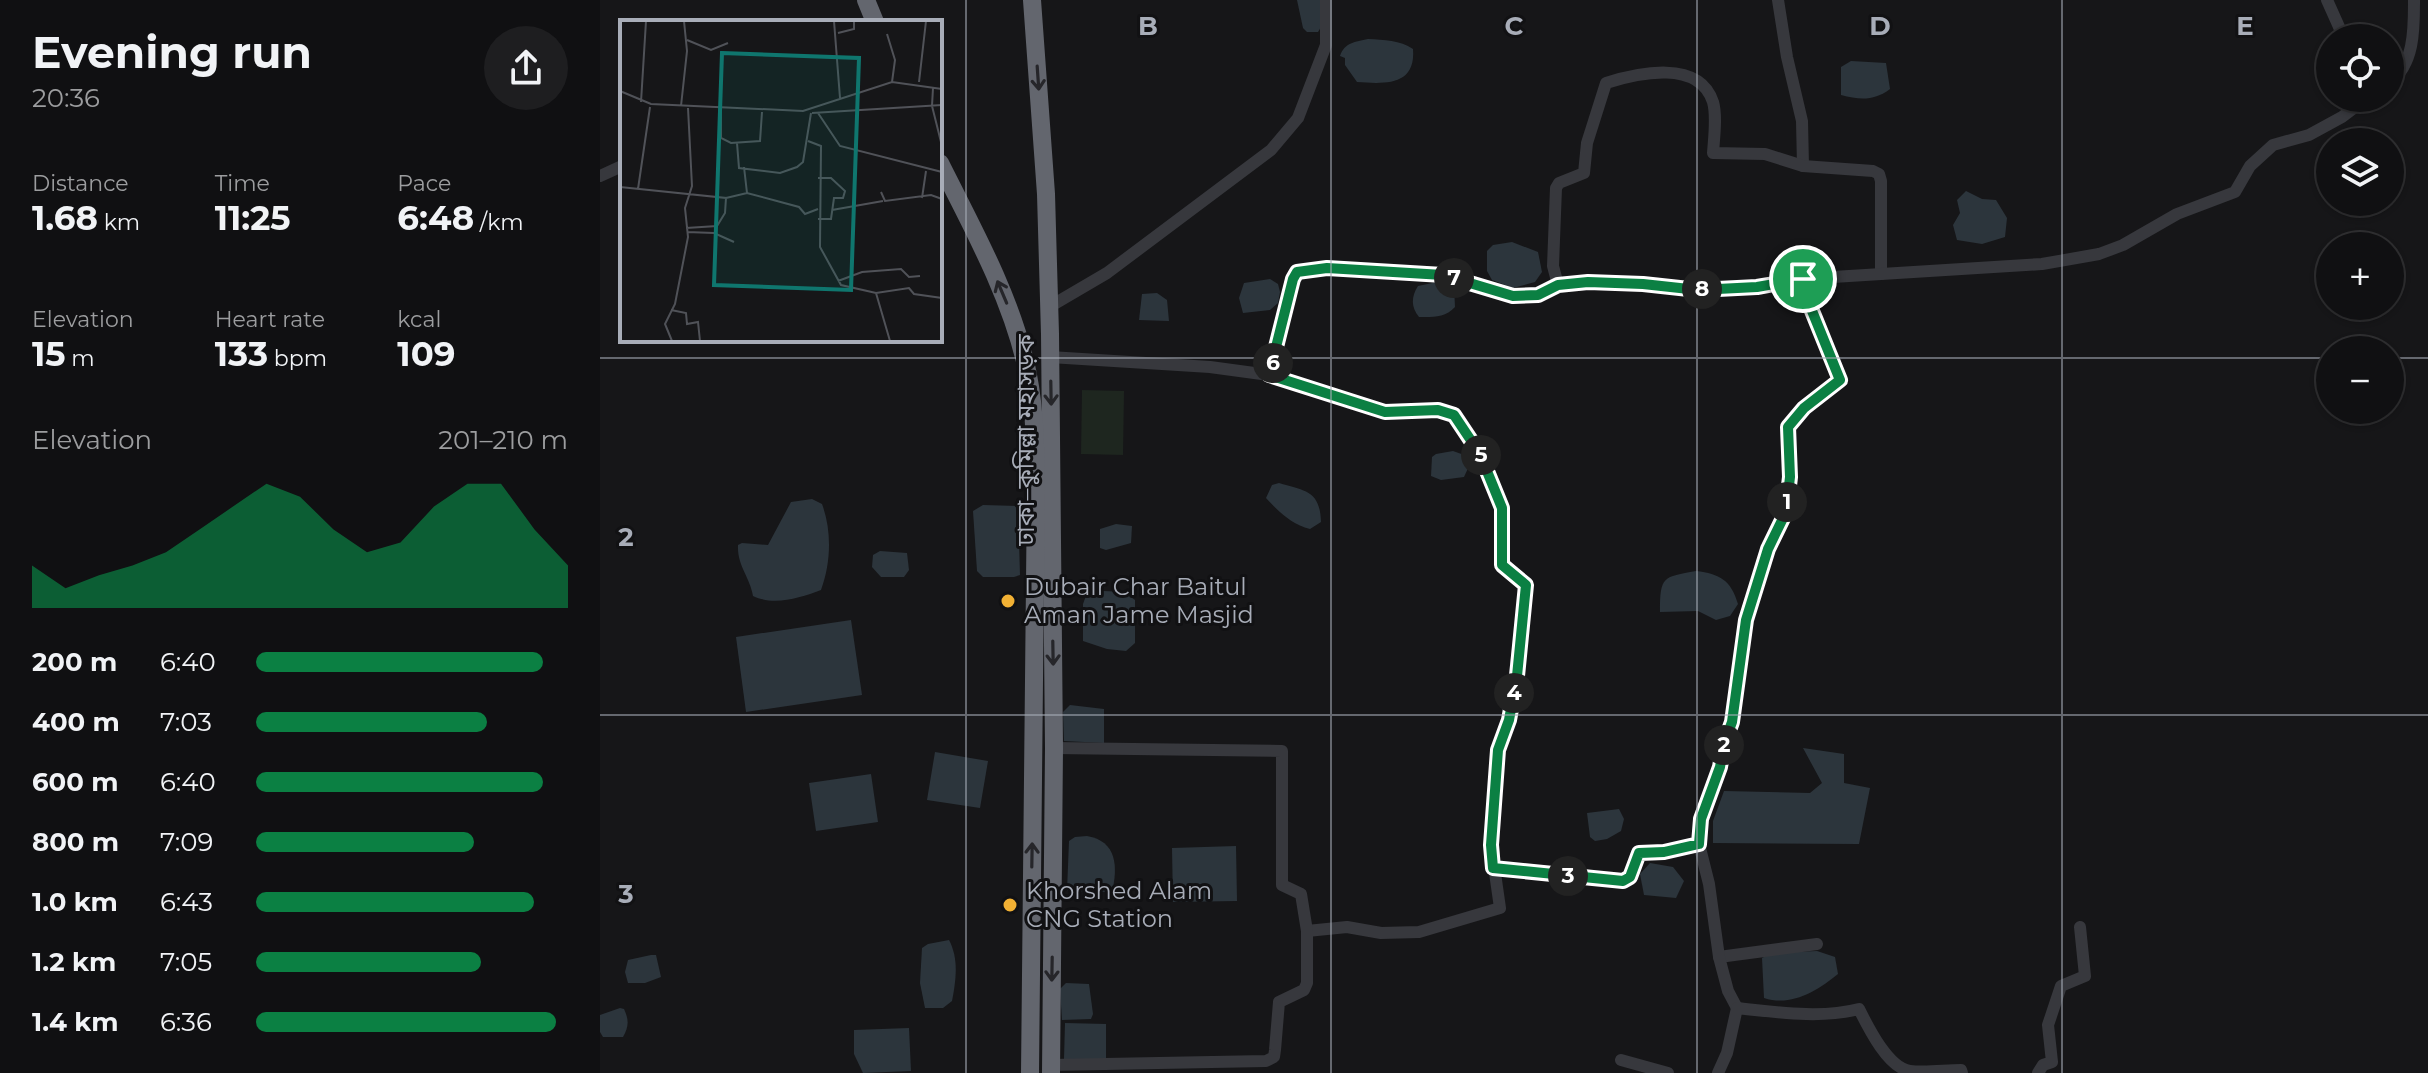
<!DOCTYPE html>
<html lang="en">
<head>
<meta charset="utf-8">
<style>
	body { margin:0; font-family:Montserrat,"Noto Sans Bengali",sans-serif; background:#1e1e20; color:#f1f3f6; height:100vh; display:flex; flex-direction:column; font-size:30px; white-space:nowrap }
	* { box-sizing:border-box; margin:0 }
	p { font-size:26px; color:#9c9d9f }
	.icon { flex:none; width:44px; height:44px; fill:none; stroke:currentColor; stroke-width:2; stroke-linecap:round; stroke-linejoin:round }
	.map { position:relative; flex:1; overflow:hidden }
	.sheet { display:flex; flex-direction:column; background:#101012; width:600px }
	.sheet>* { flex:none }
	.fabs { position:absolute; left:1716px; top:24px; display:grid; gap:16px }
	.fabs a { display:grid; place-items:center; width:88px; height:88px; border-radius:50%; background:#101012; box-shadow:0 2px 6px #0004,0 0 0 2px #303032; font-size:40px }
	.pin { position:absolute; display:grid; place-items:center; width:68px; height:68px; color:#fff; margin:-34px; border:4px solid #fff; border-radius:50%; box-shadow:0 2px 8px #0007 }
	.km { position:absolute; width:40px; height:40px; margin:-20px; border-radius:50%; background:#222; color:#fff; font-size:22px; line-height:40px; text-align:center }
	.round { display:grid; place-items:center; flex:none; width:84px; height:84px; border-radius:42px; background:#1e1e20 }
	.summary { display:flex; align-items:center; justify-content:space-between; height:136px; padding:0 32px }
	h1 { font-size:44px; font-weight:700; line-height:60px }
	.figures { display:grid; grid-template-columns:repeat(3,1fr); gap:12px; height:136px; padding:8px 32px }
	.figures div { display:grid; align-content:center }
	.figures b { font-size:34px; font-weight:700 }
	.figures small { font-size:22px; font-weight:400 }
	.figures p { font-size:22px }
	.chart { height:224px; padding:16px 32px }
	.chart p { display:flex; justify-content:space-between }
	.chart svg { width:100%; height:144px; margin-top:8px; fill:#0b8043; opacity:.7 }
	ul { padding:0 32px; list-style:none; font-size:26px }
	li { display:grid; grid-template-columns:128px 96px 1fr; align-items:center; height:60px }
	li i { height:20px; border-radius:10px; background:#0b8043 }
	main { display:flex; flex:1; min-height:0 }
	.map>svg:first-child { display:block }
	.green { fill:#1e261f }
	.water { fill:#2c353c }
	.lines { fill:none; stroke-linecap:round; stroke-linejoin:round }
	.minor { stroke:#37383d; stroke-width:12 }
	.highway { stroke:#63666e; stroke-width:18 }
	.oneway { stroke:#26262a }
	.route-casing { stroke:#fff; stroke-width:16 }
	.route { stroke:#0b8043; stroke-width:10 }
	.grid { fill:none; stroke:#a8adb8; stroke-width:2; stroke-opacity:0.55 }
	.poi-dot { fill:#f2b134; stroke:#111113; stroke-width:3 }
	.labels { text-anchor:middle; stroke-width:6; stroke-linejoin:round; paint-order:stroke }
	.street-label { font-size:24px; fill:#a8adb8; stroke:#111113 }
	.poi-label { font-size:24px; fill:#a8adb8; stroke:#111113; text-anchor:start }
	.inset-road { fill:none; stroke:#505258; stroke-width:2 }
	.view { fill:#0f766e; fill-opacity:0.15; stroke:#0f766e; stroke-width:4 }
	.inset-edge { fill:none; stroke:#a8adb8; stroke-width:4 }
	.grid-label { font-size:26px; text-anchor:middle; font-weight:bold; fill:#a8adb8; stroke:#111113; stroke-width:6; stroke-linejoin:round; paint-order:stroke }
</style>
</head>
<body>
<main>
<section class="sheet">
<div class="summary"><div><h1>Evening run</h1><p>20:36</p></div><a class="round"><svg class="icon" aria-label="share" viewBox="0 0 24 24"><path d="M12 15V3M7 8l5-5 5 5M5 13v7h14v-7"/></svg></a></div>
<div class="figures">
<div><p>Distance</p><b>1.68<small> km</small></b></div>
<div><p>Time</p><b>11:25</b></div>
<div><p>Pace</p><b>6:48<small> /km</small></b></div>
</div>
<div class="figures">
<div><p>Elevation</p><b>15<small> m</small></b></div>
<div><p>Heart rate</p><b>133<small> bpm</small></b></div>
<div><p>kcal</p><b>109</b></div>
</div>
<div class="chart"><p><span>Elevation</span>201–210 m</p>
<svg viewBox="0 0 160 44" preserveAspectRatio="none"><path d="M0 44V31L10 38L20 34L30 31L40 27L50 20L60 13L70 6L80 10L90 20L100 27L110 24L120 13L130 6L140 6L150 20L160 31V44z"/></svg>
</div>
<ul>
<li><b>200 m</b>6:40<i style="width:92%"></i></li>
<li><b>400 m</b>7:03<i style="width:74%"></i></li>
<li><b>600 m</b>6:40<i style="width:92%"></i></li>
<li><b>800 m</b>7:09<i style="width:70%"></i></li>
<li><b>1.0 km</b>6:43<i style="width:89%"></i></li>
<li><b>1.2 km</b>7:05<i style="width:72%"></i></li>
<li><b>1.4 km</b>6:36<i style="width:96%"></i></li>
</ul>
</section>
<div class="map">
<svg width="1828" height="1073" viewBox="0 0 1828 1073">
	<rect width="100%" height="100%" fill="#161618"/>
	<polygon class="green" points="482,390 524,391 523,455 481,454"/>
	<g class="water">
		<polygon points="697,0 721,0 721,27 718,32 707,32 703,28"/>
		<path d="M768,39C784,40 800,40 813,49C816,86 785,84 757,82L745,65V58L740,56C745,42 755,42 768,39Z"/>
		<path d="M1251,61L1286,63L1290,89C1274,101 1260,100 1241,95V67Z"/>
		<polygon points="1366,191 1382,199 1396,200 1407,218 1405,237 1382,244 1357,240 1353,225 1360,213 1357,200"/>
		<polygon points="912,242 938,252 942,272 935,282 913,288 892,280 887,271 887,251 893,245"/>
		<polygon points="670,279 678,284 680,292 678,303 670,310 643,313 639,298 644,283"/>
		<path d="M842,281L854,286L855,307C845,318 833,317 819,317C811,307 811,297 818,286Z"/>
		<polygon points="557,293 567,300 569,321 539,320 542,294"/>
		<polygon points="853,451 867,456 869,466 864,477 841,480 831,476 832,457 836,454"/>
		<path d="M679,483C705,491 720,490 721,522L710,529C691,524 679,512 666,498L672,485Z"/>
		<path d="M212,499L222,504C232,531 231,563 221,590C200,598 174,606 153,596C150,577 137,566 138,545L142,543L168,545L191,502Z"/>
		<polygon points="383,505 418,506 420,575 414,577 383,577 377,571 373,511"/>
		<polygon points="516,524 532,526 531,543 506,550 500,548 500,529"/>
		<polygon points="280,551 307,553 309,570 304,577 281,577 272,567 273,555"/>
		<path d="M1096,571C1120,574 1131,580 1138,604L1130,616L1116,620L1098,611L1060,612C1060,576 1063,577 1096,571Z"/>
		<polygon points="504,591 524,592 535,600 535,643 526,651 507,649 483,641 483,604 487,593"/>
		<polygon points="251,620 262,695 146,712 136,637"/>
		<polygon points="470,705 504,709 504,743 464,741 463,712"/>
		<polygon points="1203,748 1244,754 1244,783 1270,788 1259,844 1113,843 1113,821 1124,791 1210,793 1222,783"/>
		<polygon points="335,752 388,761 380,808 327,800"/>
		<polygon points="271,774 278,822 216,831 209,783"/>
		<polygon points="1019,809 1024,819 1021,831 1007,839 995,841 990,837 987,813"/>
		<path d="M487,836C517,841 518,867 512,892L467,891L469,841L475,837Z"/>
		<polygon points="636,846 637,901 573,902 572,848"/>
		<polygon points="1050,863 1073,867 1084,881 1076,898 1044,895 1040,874"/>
		<path d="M349,940C359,959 356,980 352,1001L343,1008H325L320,983L322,948L328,944Z"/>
		<path d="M1217,951L1235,957L1238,974C1217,991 1191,1007 1164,998L1162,958L1172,953Z"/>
		<polygon points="51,955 56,955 61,977 45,983 28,983 25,972 28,960"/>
		<polygon points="466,983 489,984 493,1014 491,1019 462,1020 460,989"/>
		<path d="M20,1008L24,1009C29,1020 29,1026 23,1037H3L0,1032V1015Z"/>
		<polygon points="465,1023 506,1024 506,1061 464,1059"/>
		<polygon points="309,1028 311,1071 263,1073 254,1054 254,1030"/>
	</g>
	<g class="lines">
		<g class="minor">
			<polyline points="1178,0 1187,57 1202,121 1203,166"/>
			<polyline points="1727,0 1744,38"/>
			<path d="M1790,82C1815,64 1814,27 1814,0"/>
			<polyline points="0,176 22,166"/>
			<path d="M958,285L953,266L956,188L959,183L984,173L987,143L1006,83C1038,73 1099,59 1113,102C1117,116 1114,138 1113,153L1165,154L1203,166L1273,171L1279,174L1281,181V274"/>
			<polyline points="449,307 507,273 671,150 698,118 726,45 726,0"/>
			<polyline points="450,357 610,367 669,375 785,412 838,410 854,415 880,454 902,508 902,565 926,585 909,720 898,750 891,845 900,908 819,932 781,933 747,927 707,931"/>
			<polyline points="669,375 693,279 697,272 727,268 843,275 913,296 938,295 958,285 988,282 1043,284 1098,290 1157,287 1217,278 1442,264 1499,254 1523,245 1577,214 1635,192 1650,166 1673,145 1709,135 1742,117 1767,98"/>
			<polyline points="893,868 1023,881 1030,877 1039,853 1064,852 1099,844"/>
			<polyline points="1119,957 1217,944"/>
			<polyline points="1137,1008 1128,991 1119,957 1109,884 1099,844 1101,819 1120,767 1124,744 1132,722 1146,620 1168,549 1186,512 1190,477 1188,427 1204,408 1240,380 1206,296 1203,279"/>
			<polyline points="1021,1060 1068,1073"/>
			<polyline points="451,1065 666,1061 674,1057 675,1050 679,1002 704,990 707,983 707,931 701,894 682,885 682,751 454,748"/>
			<path d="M1118,1073L1127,1053L1137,1008C1176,1012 1220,1019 1259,1009C1268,1027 1288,1068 1310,1071C1326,1073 1345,1070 1361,1070L1362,1073"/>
			<polyline points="1438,1073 1443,1065 1452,1062 1448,1025 1461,986 1485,976 1480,927"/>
		</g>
		<g class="highway">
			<polyline points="266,0 275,22"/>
			<polyline points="432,0 446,194 450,334 454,748 451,1073"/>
			<path d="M340,163C372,227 408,291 425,361C435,402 435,443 436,484L430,1073"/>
		</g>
	</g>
	<defs><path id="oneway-shaft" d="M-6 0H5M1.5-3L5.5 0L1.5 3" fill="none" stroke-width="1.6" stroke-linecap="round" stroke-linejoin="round" transform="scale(2)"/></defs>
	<g class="oneway">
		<use href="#oneway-shaft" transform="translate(438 78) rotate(86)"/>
		<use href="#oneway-shaft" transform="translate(402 292) rotate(-113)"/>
		<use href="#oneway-shaft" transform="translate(451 393) rotate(89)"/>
		<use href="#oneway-shaft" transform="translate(453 653) rotate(89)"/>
		<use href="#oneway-shaft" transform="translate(432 855) rotate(-89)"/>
		<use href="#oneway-shaft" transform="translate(452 969) rotate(91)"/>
	</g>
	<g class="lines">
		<defs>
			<polygon id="route" points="727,268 843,275 913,296 938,295 958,285 988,282 1043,284 1098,290 1157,287 1203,279 1206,296 1240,380 1204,408 1188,427 1190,477 1186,512 1168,549 1146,620 1132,722 1124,744 1120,767 1101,819 1099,844 1064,852 1039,853 1030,877 1023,881 893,868 891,845 898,750 909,720 917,676 926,585 902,565 902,508 880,454 854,415 838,410 785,412 669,375 693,279 697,272"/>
		</defs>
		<use href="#route" class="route-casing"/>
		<use href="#route" class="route"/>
	</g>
	<path class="grid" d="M366,0V1073M731,0V1073M1097,0V1073M1462,0V1073M0,358H1730M1790,358H1828M0,715H1828"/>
	<g class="poi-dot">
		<circle cx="408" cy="601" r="8"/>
		<circle cx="410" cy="905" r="8"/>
	</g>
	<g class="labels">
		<g class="street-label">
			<text transform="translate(426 440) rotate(-90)" y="8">ঢাকা–কুমিল্লা মহাসড়ক</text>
		</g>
		<g class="poi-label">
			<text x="424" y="595">Dubair Char Baitul<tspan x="424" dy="28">Aman Jame Masjid</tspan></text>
			<text x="426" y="899">Khorshed Alam<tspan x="426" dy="28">CNG Station</tspan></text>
		</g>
	</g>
	<g transform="translate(20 20)">
		<rect width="322" height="322" fill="#161618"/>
		<path class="inset-road" d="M214,1L220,78M218,13L234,9V1M267,14L275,40L272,62M67,20L91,30L108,23M299,62L306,1M313,68L312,86L322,126M0,71L31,84L183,91L272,62L322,69M21,82L26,1M61,86L67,31L64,1M101,90V118L111,123L140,121L142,92M192,93L322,85M198,93L220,126L322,152M188,121L201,126L200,227L221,265L256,273L289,268L294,274L322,278M117,123L119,148L160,153L177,147L183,142L191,93M124,147L127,173M198,158H211L225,171L223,178H214L211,199H198M0,167L106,178L105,193L97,206L66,208M18,169L30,87M261,172L265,181L311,175L322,179M106,178L127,173L179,187L185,194L198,189M302,178L306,151M212,190L263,181M67,212L94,213L114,222M218,261L242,252L281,249L289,257L300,256M256,273L270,321M51,290L66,293L67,304L78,302L80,321M52,321L45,304L55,284L68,217L65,188L72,166L68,88"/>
		<path class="view" d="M102,33L239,38L231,270L94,265Z"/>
		<rect width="322" height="322" class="inset-edge"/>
	</g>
	<g class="grid-label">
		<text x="548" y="35">B</text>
		<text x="914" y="35">C</text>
		<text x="1280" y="35">D</text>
		<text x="1645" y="35">E</text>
		<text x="26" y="546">2</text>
		<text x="26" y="903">3</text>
	</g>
</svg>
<div class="fabs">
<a><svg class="icon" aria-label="locate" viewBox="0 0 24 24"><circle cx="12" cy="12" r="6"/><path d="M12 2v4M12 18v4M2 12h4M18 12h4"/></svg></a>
<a><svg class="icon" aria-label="layers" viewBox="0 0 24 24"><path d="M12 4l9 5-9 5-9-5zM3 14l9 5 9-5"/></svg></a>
<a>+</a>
<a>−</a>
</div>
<div class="pin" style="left:1203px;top:279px;background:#1e9e55"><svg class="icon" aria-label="arrive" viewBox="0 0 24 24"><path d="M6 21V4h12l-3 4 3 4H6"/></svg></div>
<b class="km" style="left:1187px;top:502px">1</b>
<b class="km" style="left:1124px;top:745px">2</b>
<b class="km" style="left:968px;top:876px">3</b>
<b class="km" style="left:914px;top:693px">4</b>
<b class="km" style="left:881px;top:455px">5</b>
<b class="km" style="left:673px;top:363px">6</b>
<b class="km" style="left:854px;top:278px">7</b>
<b class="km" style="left:1102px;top:289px">8</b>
</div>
</main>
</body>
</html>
